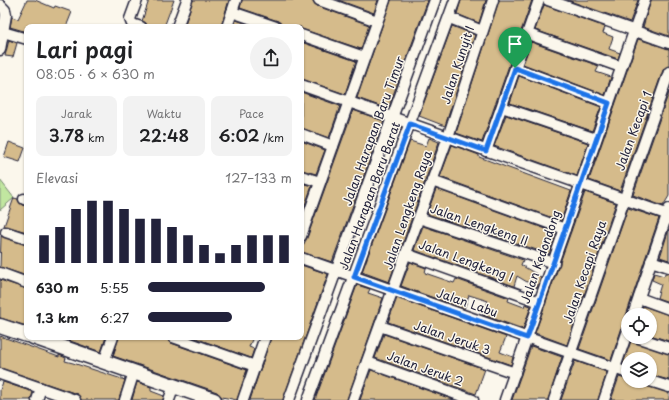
<!DOCTYPE html>
<html lang="id">
<head>
<meta charset="utf-8">
<style>
	body { margin:0; font-family:"Playpen Sans",sans-serif; background:#f2f2f2; color:#202124; height:100vh; display:flex; flex-direction:column; font-size:15px; white-space:nowrap }
	* { box-sizing:border-box; margin:0 }
	p { font-size:13px; color:#757577 }
	.icon { flex:none; width:22px; height:22px; fill:none; stroke:currentColor; stroke-width:2; stroke-linecap:round; stroke-linejoin:round }
	.map { position:relative; flex:1; overflow:hidden }
	.details { position:absolute; left:24px; top:24px; width:280px; height:316px; display:flex; flex-direction:column; background:#fff; border-radius:8px; box-shadow:0 1px 3px #0004 }
	.details>* { flex:none }
	.tools { position:absolute; left:621px; top:308px; display:grid; gap:8px }
	.tools a { display:grid; place-items:center; width:36px; height:36px; border-radius:50%; background:#fff; box-shadow:0 1px 3px #0004; font-size:20px }
	.pin { position:absolute; display:grid; place-items:center; width:34px; height:34px; color:#fff; margin:-41px -17px; border-radius:50% 50% 50% 0; rotate:-45deg; box-shadow:0 0 4px #0007 }
	.pin .icon { rotate:45deg }
	.round { display:grid; place-items:center; flex:none; width:42px; height:42px; border-radius:21px; background:#f2f2f2 }
	.summary { display:flex; align-items:center; justify-content:space-between; height:68px; padding:0 12px }
	h1 { font-size:22px; font-weight:600; line-height:30px }
	.metrics { display:grid; grid-template-columns:repeat(3,1fr); gap:6px; height:68px; padding:4px 12px }
	.metrics div { display:grid; align-content:center; border-radius:8px; background:#f2f2f2; text-align:center }
	.metrics b { font-size:17px; font-weight:600 }
	.metrics small { font-size:11px; font-weight:400 }
	.metrics p { font-size:11px }
	.chart { height:112px; padding:8px 12px }
	.chart p { display:flex; justify-content:space-between }
	.chart svg { width:100%; height:72px; margin-top:4px; stroke:#22223b; stroke-width:6 }
	ul { padding:0 12px; list-style:none; font-size:13px }
	li { display:grid; grid-template-columns:64px 48px 1fr; align-items:center; height:30px }
	li i { height:10px; border-radius:5px; background:#22223b }
	.map>svg:first-child { display:block }
	.green { fill:#c1e6a0; stroke:#72846e }
	.building { fill:#d5bb8b; stroke:#22223b }
	.lines { fill:none; stroke-linecap:round; stroke-linejoin:round }
	.street-casing { stroke:#22223b; stroke-width:13 }
	.secondary-casing { stroke:#22223b; stroke-width:17 }
	.street { stroke:#fbf7ec; stroke-width:10 }
	.secondary { stroke:#fbf7ec; stroke-width:14 }
	.route-casing { stroke:#fff; stroke-width:8 }
	.route { stroke:#1a73e8; stroke-width:5 }
	.labels { text-anchor:middle; stroke-width:3; stroke-linejoin:round; paint-order:stroke }
	.street-label { font-size:12px; fill:#22223b; stroke:#fbf7ec }
</style>
</head>
<body>
<div class="map">
<svg width="669" height="400" viewBox="0 0 669 400">
	<rect width="100%" height="100%" fill="#fbf7ec"/>
	<filter id="ink" filterUnits="userSpaceOnUse"><feTurbulence type="fractalNoise" baseFrequency=".025" numOctaves="2"/><feDisplacementMap in="SourceGraphic" scale="8" xChannelSelector="R" yChannelSelector="G"/><feConvolveMatrix kernelMatrix="1 2 1 2 8 2 1 2 1" color-interpolation-filters="sRGB"/></filter>
	<g filter="url(#ink)">
		<polygon class="green" points="0,180 14,198 0,210"/>
		<g class="building">
			<polygon points="27,0 35,0 54,8 55,6 72,12 66,27 27,27 27,32 10,27 12,17 18,19"/>
			<polygon points="149,0 174,0 164,27 147,27 146,23 142,21"/>
			<polygon points="193,0 229,0 221,27 184,27"/>
			<polygon points="242,0 313,0 317,6 369,25 361,49 301,29 301,27 282,27 278,21 240,8"/>
			<polygon points="338,0 378,0 374,13"/>
			<polygon points="391,0 428,0 388,109 357,98"/>
			<polygon points="461,0 486,0 479,23 457,14"/>
			<polygon points="499,0 532,0 482,142 456,133"/>
			<polygon points="567,0 638,0 630,22"/>
			<polygon points="651,0 669,0 669,36 643,27"/>
			<polygon points="544,5 605,27 603,33 613,37 609,49 620,53 618,59 535,30"/>
			<polygon points="236,20 256,27 234,27"/>
			<polygon points="452,26 475,35 445,126 419,116"/>
			<polygon points="638,39 669,49 669,66 663,70 620,191 589,180"/>
			<polygon points="9,40 17,43 13,57 5,56"/>
			<polygon points="301,42 356,61 345,94 301,79"/>
			<polygon points="531,42 599,66 596,72 611,77 605,95 523,64"/>
			<polygon points="519,76 601,107 592,131 510,103"/>
			<polygon points="301,92 340,106 329,138 301,128"/>
			<polygon points="669,92 669,196 663,206 633,195"/>
			<polygon points="353,110 384,121 332,262 301,252 301,249 307,238"/>
			<polygon points="506,115 588,143 577,176 494,146"/>
			<polygon points="429,138 439,142 389,282 362,272 410,141 426,146"/>
			<polygon points="301,141 325,150 316,174 301,170"/>
			<polygon points="9,142 25,148 20,162 4,157"/>
			<polygon points="452,145 479,155 479,157 571,191 561,221 440,177"/>
			<polygon points="301,183 312,186 302,213 301,213"/>
			<polygon points="436,189 557,233 549,254 427,214"/>
			<polygon points="585,192 616,203 567,345 535,333"/>
			<polygon points="14,198 18,199 22,205 27,206 27,232 4,226"/>
			<polygon points="628,208 659,218 611,360 579,349"/>
			<polygon points="423,226 523,260 521,265 541,277 537,288 517,276 514,286 414,250"/>
			<polygon points="669,229 669,260 660,257"/>
			<polygon points="1,236 27,245 27,276 0,267"/>
			<polygon points="410,262 426,268 425,273 454,283 456,279 509,298 508,301 524,307 525,304 531,306 523,329 483,315 488,301 469,295 464,309 401,286"/>
			<polygon points="301,265 328,274 283,400 250,400 271,337 301,337"/>
			<polygon points="654,273 664,276 665,273 669,273 669,302 657,298 661,284 652,280"/>
			<polygon points="0,280 27,289 27,326 0,318"/>
			<polygon points="357,285 370,289 368,293 383,298 347,400 315,400"/>
			<polygon points="397,298 506,337 500,352 513,357 511,365 388,322"/>
			<polygon points="643,306 669,315 669,341 650,335 650,315 640,315"/>
			<polygon points="384,334 485,369 476,394 375,358"/>
			<polygon points="0,336 59,357 59,355 66,358 65,361 73,363 125,380 119,400 81,400 77,394 0,368"/>
			<polygon points="59,337 106,337 101,352"/>
			<polygon points="119,337 167,337 171,343 247,370 237,400 222,397 217,392 113,356"/>
			<polygon points="192,337 253,337 249,347 254,349 251,358"/>
			<polygon points="631,341 669,354 669,380 650,375 650,359 628,359 628,366 623,364"/>
			<polygon points="531,346 562,357 548,400 512,400"/>
			<polygon points="575,361 607,372 598,400 561,400"/>
			<polygon points="371,370 454,400 360,400"/>
			<polygon points="619,377 669,393 669,400 611,400"/>
			<polygon points="3,382 33,392 31,400 0,400 0,390"/>
			<polygon points="137,382 151,387 151,391 164,396 163,400 132,400"/>
		</g>
		<g class="lines">
			<defs>
				<g id="street">
					<polyline points="137,0 130,19 132,24 141,27"/>
					<polyline points="319,0 377,21"/>
					<polyline points="548,0 669,43"/>
					<polyline points="0,5 5,10 6,15 0,50"/>
					<polyline points="232,12 276,27"/>
					<polyline points="450,18 482,31"/>
					<polyline points="177,27 187,0"/>
					<polyline points="227,27 236,0"/>
					<polyline points="3,32 27,39"/>
					<polyline points="528,34 621,67"/>
					<polyline points="301,35 364,57"/>
					<polyline points="515,68 609,103"/>
					<polyline points="301,85 669,215"/>
					<polyline points="502,107 596,139"/>
					<polyline points="301,134 333,146"/>
					<polyline points="486,151 539,0"/>
					<polyline points="301,176 320,182"/>
					<polyline points="432,181 565,229"/>
					<polyline points="24,199 27,200"/>
					<polyline points="419,218 554,263"/>
					<polyline points="6,232 27,239"/>
					<polyline points="301,236 385,0"/>
					<polyline points="406,254 540,302"/>
					<polyline points="301,258 628,373"/>
					<polyline points="651,261 669,267"/>
					<polyline points="0,273 27,283"/>
					<polyline points="639,298 669,309"/>
					<polyline points="633,315 669,209"/>
					<polyline points="380,326 515,373"/>
					<polyline points="173,337 255,366"/>
					<polyline points="636,337 669,348"/>
					<polyline points="104,362 113,337"/>
					<polyline points="367,362 473,400"/>
					<polyline points="0,374 75,400"/>
					<polyline points="650,381 669,387"/>
					<polyline points="37,400 41,388"/>
					<polyline points="125,400 134,372"/>
					<polyline points="169,400 174,386"/>
					<polyline points="243,400 265,337"/>
					<polyline points="289,400 435,0"/>
					<polyline points="308,400 455,0"/>
					<polyline points="353,400 448,137 493,0"/>
					<polyline points="505,400 645,0"/>
					<polyline points="554,400 669,72"/>
					<polyline points="604,400 628,330"/>
				</g>
				<g id="secondary">
					<polyline points="0,326 27,335"/>
					<polyline points="33,337 214,400"/>
				</g>
			</defs>
			<use href="#street" class="street-casing"/>
			<use href="#secondary" class="secondary-casing"/>
			<use href="#street" class="street"/>
			<use href="#secondary" class="secondary"/>
		</g>
	</g>
	<g class="lines" filter="url(#ink)">
		<defs>
			<polygon id="route" points="515,68 609,103 527,338 354,277 410,124 486,151"/>
		</defs>
		<use href="#route" class="route-casing"/>
		<use href="#route" class="route"/>
	</g>
	<g class="labels">
		<g class="street-label">
			<text transform="translate(458 65) rotate(-72)" y="4">Jalan Kunyit I</text>
			<text transform="translate(374 131) rotate(-70)" y="4">Jalan Harapan Baru Timur</text>
			<text transform="translate(634 131) rotate(-70)" y="4">Jalan Kecapi 1</text>
			<text transform="translate(370 196) rotate(-70)" y="4">Jalan Harapan Baru Barat</text>
			<text transform="translate(408 210) rotate(-71)" y="4">Jalan Lengkeng Raya</text>
			<text transform="translate(479 225) rotate(19)" y="4">Jalan Lengkeng II</text>
			<text transform="translate(541 257) rotate(-71)" y="4">Jalan Kedondong</text>
			<text transform="translate(466 261) rotate(20)" y="4">Jalan Lengkeng I</text>
			<text transform="translate(585 272) rotate(-71)" y="4">Jalan Kecapi Raya</text>
			<text transform="translate(467 303) rotate(19)" y="4">Jalan Labu</text>
			<text transform="translate(452 338) rotate(19)" y="4">Jalan Jeruk 3</text>
			<text transform="translate(425 369) rotate(20)" y="4">Jalan Jeruk 2</text>
		</g>
	</g>
</svg>
<div class="tools">
<a><svg class="icon" aria-label="locate" viewBox="0 0 24 24"><circle cx="12" cy="12" r="6"/><path d="M12 2v4M12 18v4M2 12h4M18 12h4"/></svg></a>
<a><svg class="icon" aria-label="layers" viewBox="0 0 24 24"><path d="M12 4l9 5-9 5-9-5zM3 14l9 5 9-5"/></svg></a>
</div>
<div class="pin" style="left:515px;top:68px;background:#1e9e55"><svg class="icon" aria-label="arrive" viewBox="0 0 24 24"><path d="M6 21V4h12l-3 4 3 4H6"/></svg></div>
<section class="details">
<div class="summary"><div><h1>Lari pagi</h1><p>08:05 · 6 × 630 m</p></div><a class="round"><svg class="icon" aria-label="share" viewBox="0 0 24 24"><path d="M12 15V3M7 8l5-5 5 5M5 13v7h14v-7"/></svg></a></div>
<div class="metrics">
<div><p>Jarak</p><b>3.78<small> km</small></b></div>
<div><p>Waktu</p><b>22:48</b></div>
<div><p>Pace</p><b>6:02<small> /km</small></b></div>
</div>
<div class="chart"><p><span>Elevasi</span>127–133 m</p>
<svg viewBox="0 0 160 44" preserveAspectRatio="none"><path d="M5 44V27M15 44V22M25 44V11M35 44V6M45 44V6M55 44V11M65 44V17M75 44V17M85 44V22M95 44V27M105 44V33M115 44V38M125 44V33M135 44V27M145 44V27M155 44V27"/></svg>
</div>
<ul>
<li><b>630 m</b>5:55<i style="width:81%"></i></li>
<li><b>1.3 km</b>6:27<i style="width:58%"></i></li>
</ul>
</section>
</div>
</body>
</html>
